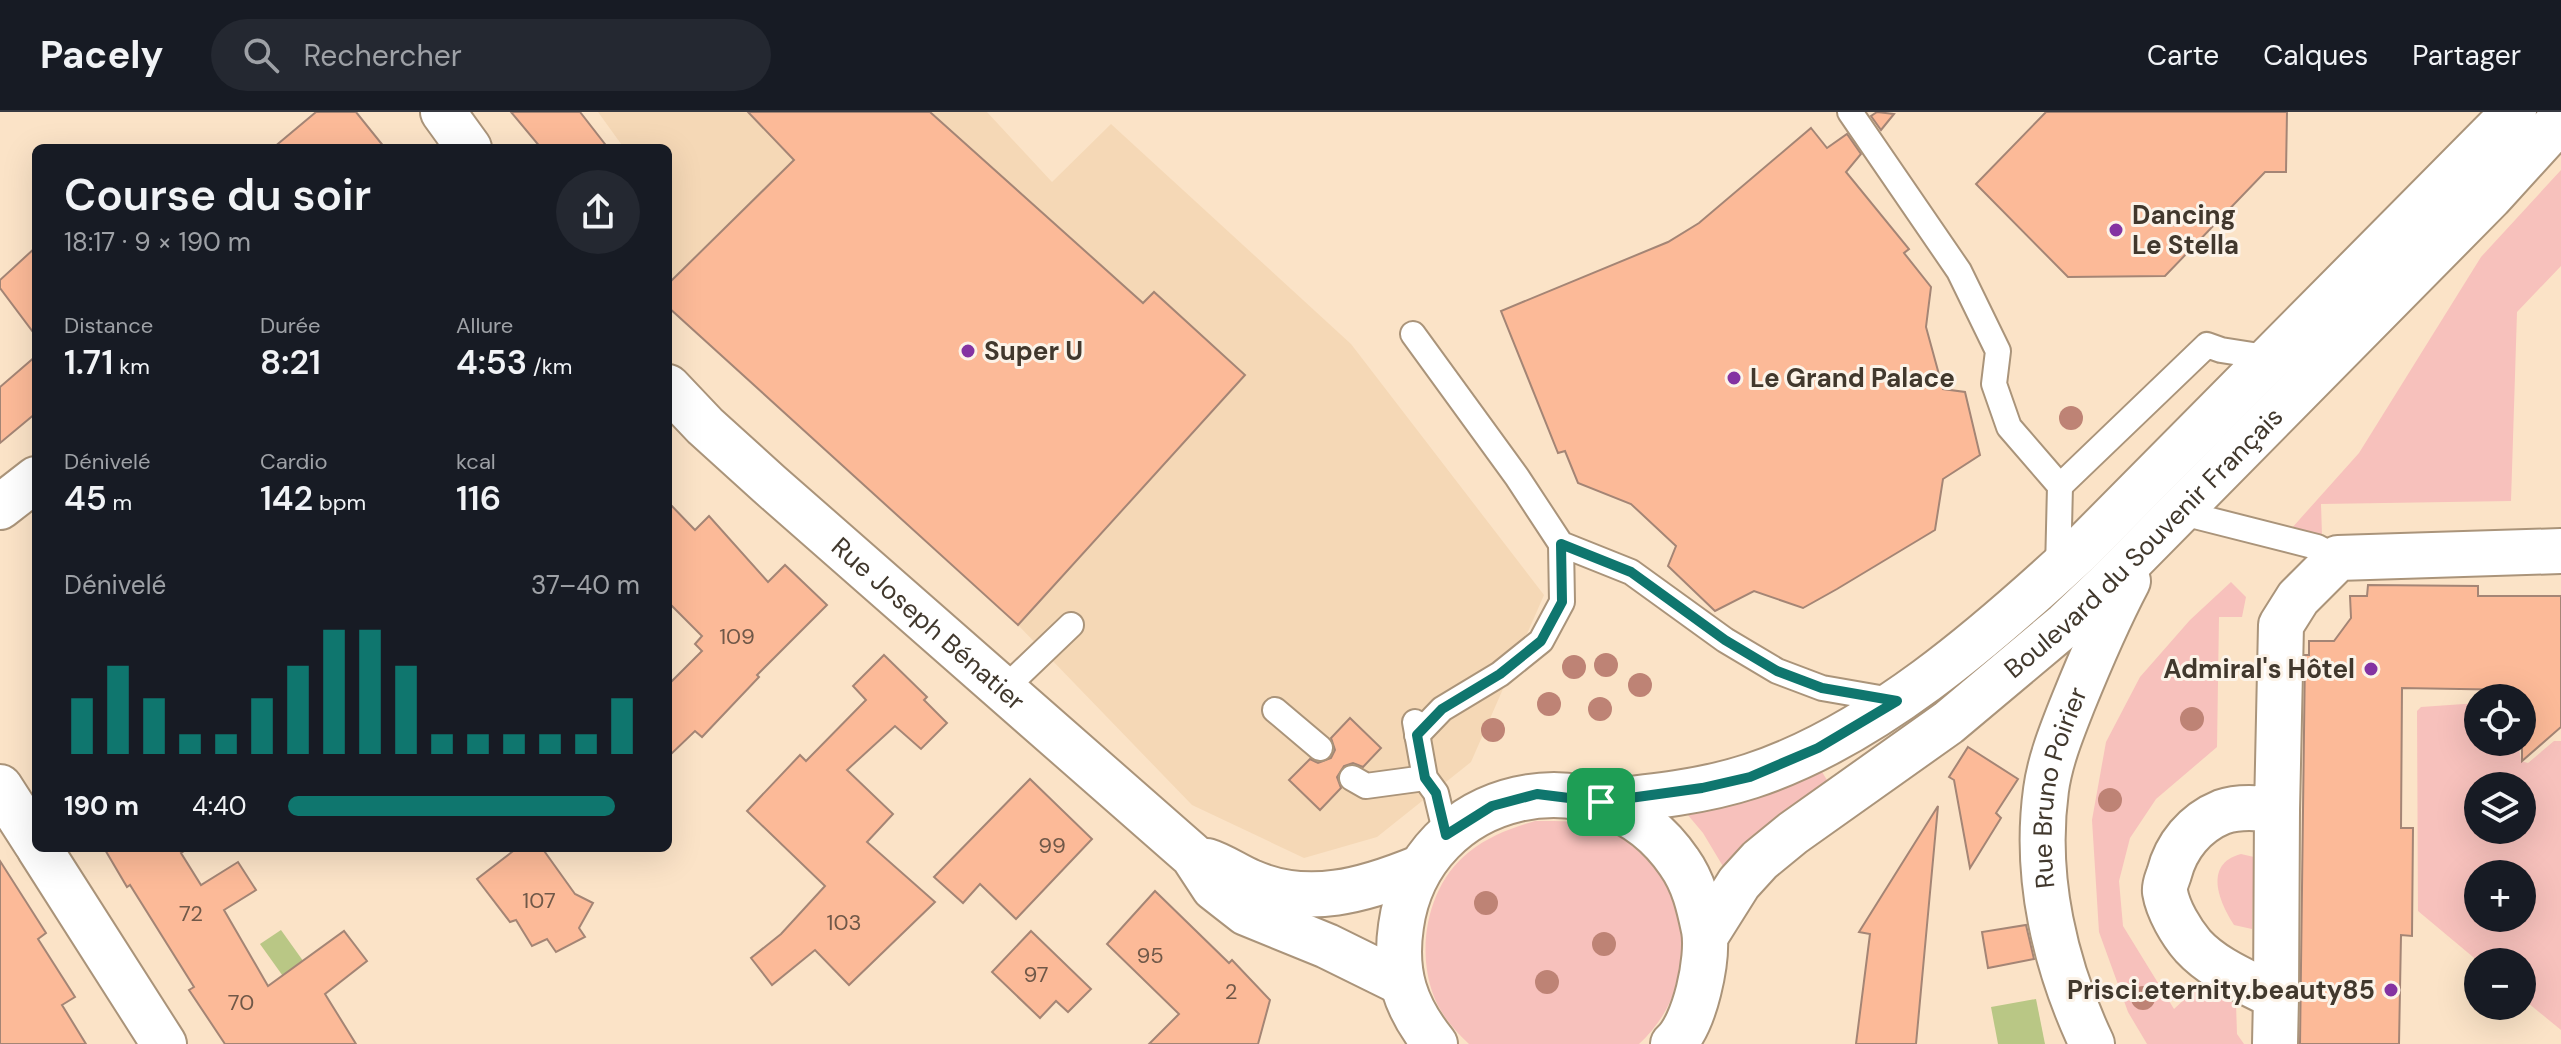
<!DOCTYPE html>
<html lang="fr">
<head>
<meta charset="utf-8">
<style>
	body { margin:0; font-family:"DM Sans",sans-serif; background:#242831; color:#f1f3f6; height:100vh; display:flex; flex-direction:column; font-size:30px; white-space:nowrap }
	* { box-sizing:border-box; margin:0 }
	p { font-size:26px; color:#9ea1a6 }
	.icon { flex:none; width:44px; height:44px; fill:none; stroke:currentColor; stroke-width:2; stroke-linecap:round; stroke-linejoin:round }
	.map { position:relative; flex:1; overflow:hidden }
	.drawer { position:absolute; left:32px; top:32px; width:640px; height:708px; display:flex; flex-direction:column; background:#171b24; border-radius:12px; box-shadow:0 8px 32px #0002 }
	.drawer>* { flex:none }
	.controls { position:absolute; left:2464px; top:572px; display:grid; gap:16px }
	.controls a { display:grid; place-items:center; width:72px; height:72px; border-radius:50%; background:#171b24; box-shadow:0 8px 32px #0002; font-size:40px }
	.pin { position:absolute; display:grid; place-items:center; width:68px; height:68px; color:#fff; margin:-34px; border-radius:16px; box-shadow:0 4px 12px #0006 }
	.round { display:grid; place-items:center; flex:none; width:84px; height:84px; border-radius:42px; background:#242831 }
	.headline { display:flex; align-items:center; justify-content:space-between; height:136px; padding:0 32px }
	h1 { font-size:44px; font-weight:600; line-height:60px }
	.metrics { display:grid; grid-template-columns:repeat(3,1fr); gap:12px; height:136px; padding:8px 32px }
	.metrics div { display:grid; align-content:center }
	.metrics b { font-size:34px; font-weight:600 }
	.metrics small { font-size:22px; font-weight:400 }
	.metrics p { font-size:22px }
	.chart { height:224px; padding:16px 32px }
	.chart p { display:flex; justify-content:space-between }
	.chart svg { width:100%; height:144px; margin-top:8px; stroke:#0f766e; stroke-width:6 }
	ul { padding:0 32px; list-style:none; font-size:26px }
	li { display:grid; grid-template-columns:128px 96px 1fr; align-items:center; height:60px }
	li i { height:20px; border-radius:10px; background:#0f766e }
	header { display:flex; align-items:center; gap:48px; box-sizing:border-box; height:112px; padding:0 40px; background:#171b24; border-bottom:2px solid #363941 }
	header strong { font-size:38px }
	nav { display:flex; gap:44px; margin-inline-start:auto; font-size:28px }
	.search { width:560px; height:72px; background:#242831; display:flex; align-items:center; gap:20px; box-sizing:border-box; padding:0 28px; border-radius:44px; color:#9ea1a6; font-size:30px }
	.map>svg:first-child { display:block }
	.built { fill:#f5d8b6 }
	.green { fill:#f7c1bc; fill-rule:evenodd }
	.water { fill:#b9c785 }
	.building { fill:#fcba98; stroke:#a48575; stroke-width:2 }
	.lines { fill:none; stroke-linecap:round; stroke-linejoin:round }
	.service-casing { stroke:#aa947a; stroke-width:28 }
	.minor-casing { stroke:#aa947a; stroke-width:48 }
	.tertiary-casing { stroke:#aa947a; stroke-width:48 }
	.secondary-casing { stroke:#aa947a; stroke-width:48 }
	.service { stroke:#fff; stroke-width:24 }
	.minor { stroke:#fff; stroke-width:44 }
	.tertiary { stroke:#fff; stroke-width:44 }
	.secondary { stroke:#fff; stroke-width:44 }
	.tree { fill:#be8375 }
	.route-casing { stroke:#fff; stroke-width:16 }
	.route { stroke:#0f766e; stroke-width:10 }
	.poi-dot { fill:#8433a2; stroke:#fcf3e8; stroke-width:3 }
	.labels { text-anchor:middle; stroke-width:6; stroke-linejoin:round; paint-order:stroke }
	.number-label { font-size:22px; fill:#705848 }
	.poi-label { font-size:26px; font-weight:bold; fill:#41382d; stroke:#fcf3e8; text-anchor:start }
	.street-label { font-size:26px; fill:#41382d; stroke:#fcf3e8 }
</style>
</head>
<body>
<header>
<strong>Pacely</strong>
<div class="search"><svg class="icon" aria-label="search" viewBox="0 0 24 24"><circle cx="10" cy="10" r="6"/><path d="M15 15l6 6"/></svg>Rechercher</div>
<nav><a>Carte</a><a>Calques</a><a>Partager</a></nav>
</header>
<div class="map">
<svg width="2561" height="932" viewBox="0 0 2561 932">
	<rect width="100%" height="100%" fill="#fbe3c7"/>
	<polygon class="built" points="598,0 987,0 1052,70 1111,12 1351,232 1544,483 1471,650 1377,725 1304,746 1192,693 1018,513 668,195 668,36 624,36"/>
	<g class="green">
		<polygon points="2561,58 2561,154 2517,200 2511,389 2321,392 2322,423 2291,417 2359,341 2481,145"/>
		<polygon points="2231,470 2246,485 2242,505 2219,505 2217,635 2156,687 2130,726 2119,769 2123,814 2174,897 2199,874 2236,891 2237,922 2244,932 2147,932 2128,900 2099,820 2092,708 2106,630 2140,565 2190,508"/>
		<path d="M2478,591V630H2518L2521,649L2528,651L2554,629H2561V918L2522,886V850H2479L2418,799L2417,599L2421,595ZM2478,674H2522V718H2478ZM2522,762V806H2478V762Z"/>
		<polygon points="1816,650 1833,678 1727,761 1703,721 1682,696"/>
		<path d="M1535,709C1561,709 1589,708 1613,721C1694,766 1706,870 1639,932H1469C1454,918 1440,902 1433,882C1416,835 1428,772 1469,740C1489,724 1511,716 1535,709Z"/>
		<path d="M2241,742L2254,745L2252,817L2234,813C2219,790 2203,752 2241,742Z"/>
	</g>
	<g class="water">
		<polygon points="281,818 311,860 290,874 260,832"/>
		<polygon points="2036,887 2045,932 1998,932 1991,895"/>
	</g>
	<g class="building">
		<polygon points="316,0 356,0 385,36 273,36"/>
		<polygon points="511,0 580,0 608,36 541,36"/>
		<polygon points="748,0 930,0 1143,191 1154,180 1245,263 1018,513 668,195 668,172 794,48"/>
		<polygon points="1877,0 1894,2 1881,18 1871,4"/>
		<polygon points="2046,0 2287,0 2286,60 2265,60 2165,164 2068,165 1976,72"/>
		<polygon points="1811,16 1827,36 1847,22 1861,42 1846,60 1909,137 1904,141 1931,175 1926,215 1943,277 1965,280 1980,343 1943,367 1935,418 1837,477 1803,496 1754,479 1715,499 1668,454 1676,434 1631,392 1578,371 1565,339 1558,341 1501,199 1668,130 1699,111"/>
		<polygon points="36,135 36,224 0,176 0,168"/>
		<polygon points="36,244 36,301 0,331 0,275"/>
		<polygon points="668,390 695,418 709,404 768,470 785,453 827,493 757,563 759,565 702,625 695,619 668,645 668,573 702,539 695,532 702,524 668,490"/>
		<polygon points="2368,473 2478,474 2478,484 2561,484 2561,615 2522,649 2522,586 2518,586 2518,578 2402,576 2401,716 2413,716 2412,824 2401,823 2399,932 2300,932 2305,543 2309,543 2309,529 2334,529 2351,506 2350,484 2367,484"/>
		<polygon points="884,543 927,585 924,588 947,611 921,637 895,614 847,658 893,702 867,730 935,790 849,873 815,838 772,873 751,846 781,822 825,774 747,699 800,643 806,649 866,588 853,574"/>
		<polygon points="1350,606 1381,636 1363,655 1353,651 1344,654 1337,665 1341,676 1320,698 1289,668 1310,647 1318,651 1331,646 1335,638 1331,626"/>
		<polygon points="1968,635 2018,667 1996,701 2001,706 1970,756 1954,668 1949,665"/>
		<polygon points="1030,667 1092,727 1016,807 980,772 963,791 934,765"/>
		<polygon points="1938,694 1916,932 1856,932 1870,822 1859,820"/>
		<polygon points="104,736 189,736 181,741 201,773 238,750 256,778 224,798 268,874 344,819 367,849 325,882 356,932 225,932 189,878 194,875 130,773 127,775"/>
		<polygon points="517,736 542,736 575,782 593,791 579,816 585,825 556,840 547,827 532,834 516,808 510,810 477,767"/>
		<polygon points="0,749 46,821 38,827 75,885 62,893 86,932 0,932"/>
		<polygon points="1155,779 1229,851 1232,848 1270,888 1258,932 1149,932 1179,902 1107,832"/>
		<polygon points="2026,813 2034,847 1988,856 1982,820"/>
		<polygon points="1031,819 1091,877 1068,900 1056,889 1040,906 992,860"/>
	</g>
	<g class="lines">
		<defs>
			<g id="service">
				<polyline points="1850,0 1959,159 1998,239 1994,272 2009,315 2060,374 2058,458"/>
				<polyline points="1413,222 1517,365 1561,432 1631,460 1725,528 1777,559 1822,576 1897,589"/>
				<polyline points="2060,374 2207,233 2221,238 2272,246"/>
				<polyline points="2179,400 2317,435 2338,446"/>
				<polyline points="1004,577 1071,513"/>
				<polyline points="1275,598 1320,636"/>
				<polyline points="1415,610 1425,666 1436,681 1446,723"/>
				<polyline points="1417,623 1442,597 1500,562 1541,529 1562,490 1561,432"/>
				<polyline points="1352,666 1366,674 1425,666"/>
			</g>
			<g id="minor">
				<polyline points="0,395 36,367"/>
				<polyline points="0,675 36,731"/>
				<polyline points="39,736 164,932"/>
				<polyline points="2276,885 2277,698"/>
				<path d="M2275,932L2276,885C2248,870 2215,858 2193,834C2181,820 2168,798 2165,780C2164,774 2167,768 2169,762C2176,734 2195,711 2222,700C2239,694 2259,696 2277,698L2281,513L2298,486L2338,446L2561,439"/>
			</g>
			<g id="tertiary">
				<polyline points="443,0 469,36"/>
				<path id="s1" d="M668,275L705,314L769,372L1193,744L1214,776L1246,801L1327,834L1400,870"/>
				<path d="M1207,749C1223,754 1236,764 1251,770C1308,795 1365,778 1419,756"/>
			</g>
			<g id="secondary">
				<path d="M1601,690C1651,685 1702,680 1751,664C1873,624 1987,524 2080,438L2514,0"/>
				<path id="s2" d="M1705,825L1739,771L1760,748L1793,721L1948,611L2066,512L2108,472L2490,85L2561,7"/>
				<path d="M1435,932C1405,895 1394,861 1401,814C1420,676 1601,635 1679,750C1694,771 1699,794 1704,818C1709,846 1695,913 1673,932"/>
				<path id="s3" d="M2092,932C2055,854 2034,765 2046,678C2050,648 2062,619 2073,591C2090,549 2107,509 2128,469"/>
			</g>
		</defs>
		<use href="#service" class="service-casing"/>
		<use href="#minor" class="minor-casing"/>
		<use href="#tertiary" class="tertiary-casing"/>
		<use href="#secondary" class="secondary-casing"/>
		<use href="#service" class="service"/>
		<use href="#minor" class="minor"/>
		<use href="#tertiary" class="tertiary"/>
		<use href="#secondary" class="secondary"/>
	</g>
	<g class="tree">
		<circle cx="2071" cy="306" r="12"/>
		<circle cx="1606" cy="553" r="12"/>
		<circle cx="1574" cy="555" r="12"/>
		<circle cx="1640" cy="573" r="12"/>
		<circle cx="1549" cy="592" r="12"/>
		<circle cx="1600" cy="597" r="12"/>
		<circle cx="2192" cy="607" r="12"/>
		<circle cx="1493" cy="618" r="12"/>
		<circle cx="2110" cy="688" r="12"/>
		<circle cx="1486" cy="791" r="12"/>
		<circle cx="1604" cy="832" r="12"/>
		<circle cx="1547" cy="870" r="12"/>
		<circle cx="2143" cy="886" r="12"/>
	</g>
	<g class="lines">
		<defs>
			<polygon id="route" points="1561,432 1631,460 1725,528 1777,559 1822,576 1897,589 1818,636 1750,665 1702,676 1601,690 1537,682 1492,694 1446,723 1436,681 1425,666 1417,623 1442,597 1500,562 1541,529 1562,490"/>
		</defs>
		<use href="#route" class="route-casing"/>
		<use href="#route" class="route"/>
	</g>
	<g class="poi-dot">
		<circle cx="2116" cy="118" r="8"/>
		<circle cx="968" cy="239" r="8"/>
		<circle cx="1734" cy="266" r="8"/>
		<circle cx="2371" cy="557" r="8"/>
		<circle cx="2391" cy="878" r="8"/>
	</g>
	<g class="labels">
		<g class="number-label">
			<text x="737" y="532">109</text>
			<text x="1052" y="741">99</text>
			<text x="539" y="796">107</text>
			<text x="191" y="809">72</text>
			<text x="844" y="818">103</text>
			<text x="1150" y="851">95</text>
			<text x="1036" y="870">97</text>
			<text x="1231" y="887">2</text>
			<text x="241" y="898">70</text>
		</g>
		<g class="poi-label">
			<text x="2132" y="112">Dancing<tspan x="2132" dy="30">Le Stella</tspan></text>
			<text x="984" y="248">Super U</text>
			<text x="1750" y="275">Le Grand Palace</text>
			<text x="2355" y="566" text-anchor="end">Admiral's Hôtel</text>
			<text x="2375" y="887" text-anchor="end">Prisci.eternity.beauty85</text>
		</g>
		<g class="street-label">
			<text dy="9" stroke="none"><textPath href="#s2" startOffset="594">Boulevard du Souvenir Français</textPath></text>
			<text dy="9" stroke="none"><textPath href="#s1" startOffset="352">Rue Joseph Bénatier</textPath></text>
			<text dy="9" stroke="none"><textPath href="#s3" startOffset="266">Rue Bruno Poirier</textPath></text>
		</g>
	</g>
</svg>
<div class="controls">
<a><svg class="icon" aria-label="locate" viewBox="0 0 24 24"><circle cx="12" cy="12" r="6"/><path d="M12 2v4M12 18v4M2 12h4M18 12h4"/></svg></a>
<a><svg class="icon" aria-label="layers" viewBox="0 0 24 24"><path d="M12 4l9 5-9 5-9-5zM3 14l9 5 9-5"/></svg></a>
<a>+</a>
<a>−</a>
</div>
<div class="pin" style="left:1601px;top:690px;background:#1e9e55"><svg class="icon" aria-label="arrive" viewBox="0 0 24 24"><path d="M6 21V4h12l-3 4 3 4H6"/></svg></div>
<section class="drawer">
<div class="headline"><div><h1>Course du soir</h1><p>18:17 · 9 × 190 m</p></div><a class="round"><svg class="icon" aria-label="share" viewBox="0 0 24 24"><path d="M12 15V3M7 8l5-5 5 5M5 13v7h14v-7"/></svg></a></div>
<div class="metrics">
<div><p>Distance</p><b>1.71<small> km</small></b></div>
<div><p>Durée</p><b>8:21</b></div>
<div><p>Allure</p><b>4:53<small> /km</small></b></div>
</div>
<div class="metrics">
<div><p>Dénivelé</p><b>45<small> m</small></b></div>
<div><p>Cardio</p><b>142<small> bpm</small></b></div>
<div><p>kcal</p><b>116</b></div>
</div>
<div class="chart"><p><span>Dénivelé</span>37–40 m</p>
<svg viewBox="0 0 160 44" preserveAspectRatio="none"><path d="M5 44V27M15 44V17M25 44V27M35 44V38M45 44V38M55 44V27M65 44V17M75 44V6M85 44V6M95 44V17M105 44V38M115 44V38M125 44V38M135 44V38M145 44V38M155 44V27"/></svg>
</div>
<ul>
<li><b>190 m</b>4:40<i style="width:93%"></i></li>
</ul>
</section>
</div>
</body>
</html>
